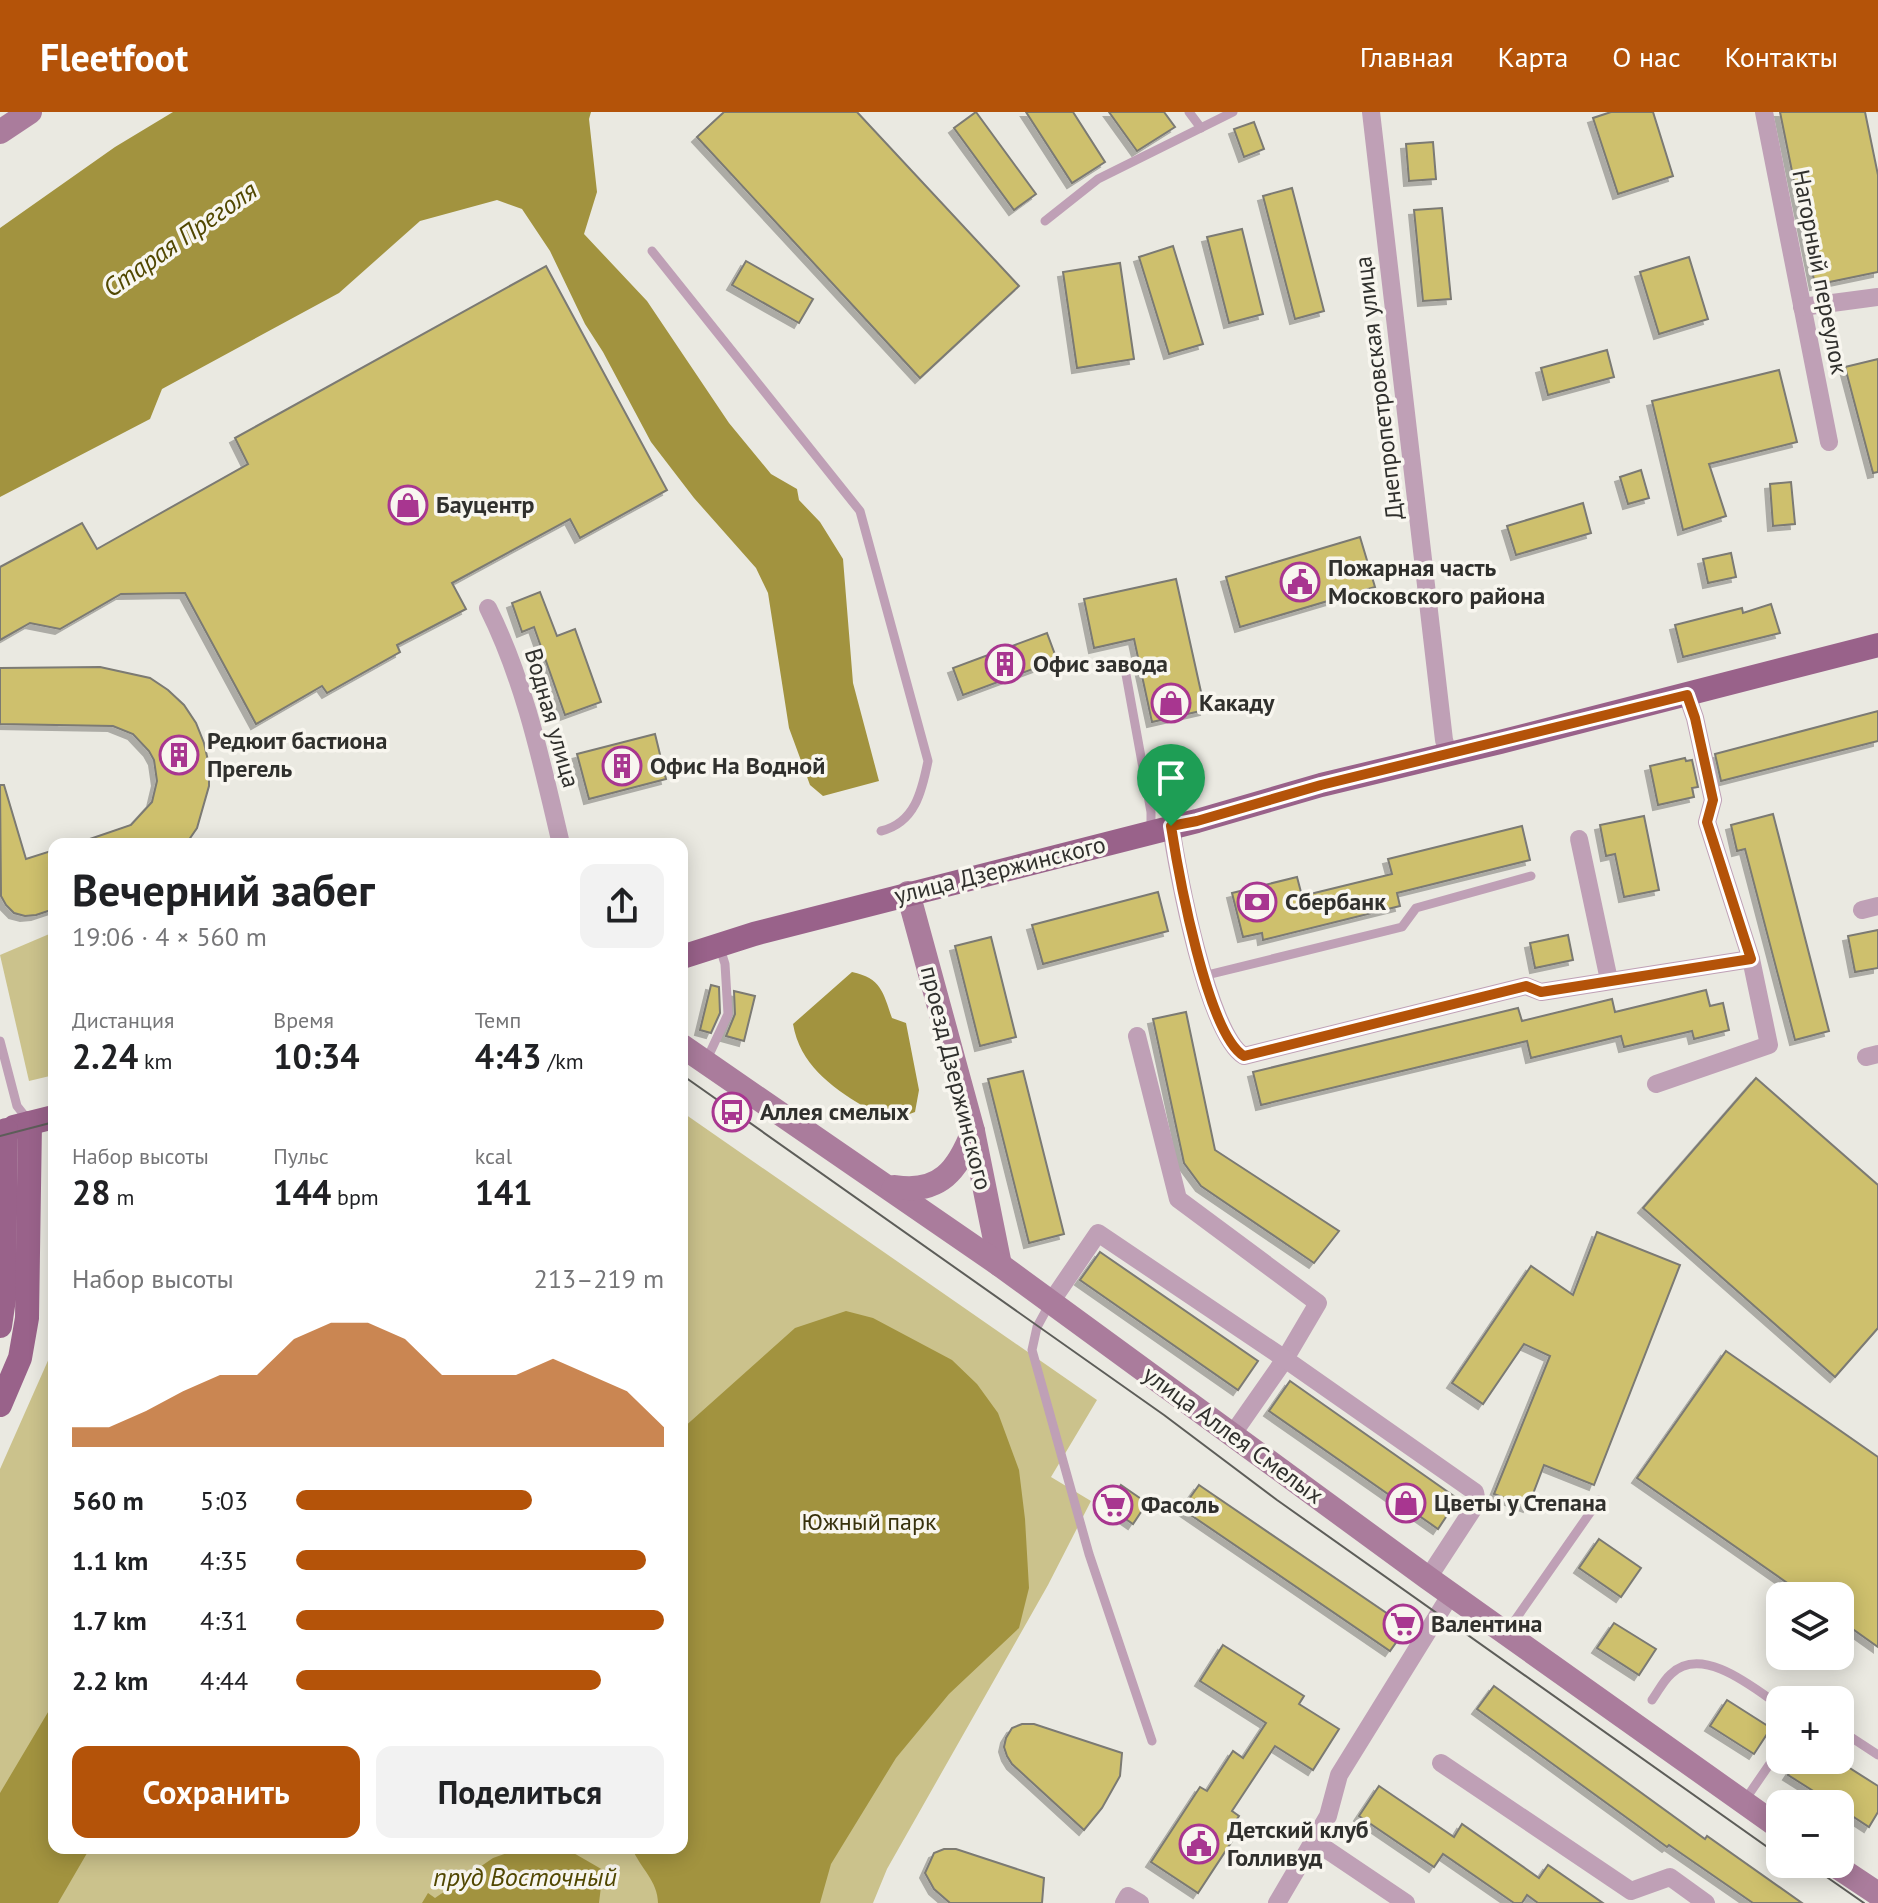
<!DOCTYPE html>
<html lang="ru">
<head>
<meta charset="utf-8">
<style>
	body { margin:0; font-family:"PT Sans",sans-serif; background:#f2f2f2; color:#202124; height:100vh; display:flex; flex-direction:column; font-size:30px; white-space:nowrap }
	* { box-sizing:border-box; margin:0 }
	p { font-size:26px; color:#757577 }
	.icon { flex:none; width:44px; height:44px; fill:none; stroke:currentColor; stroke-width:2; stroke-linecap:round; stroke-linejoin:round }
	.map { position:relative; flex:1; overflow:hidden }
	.sheet { position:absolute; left:48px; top:726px; width:640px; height:1016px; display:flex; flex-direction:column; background:#fff; border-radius:16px; box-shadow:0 4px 20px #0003 }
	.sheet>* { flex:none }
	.buttons { position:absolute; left:1766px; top:1470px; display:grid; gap:16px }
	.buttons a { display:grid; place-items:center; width:88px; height:88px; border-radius:16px; background:#fff; box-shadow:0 4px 20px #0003; font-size:40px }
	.pin { position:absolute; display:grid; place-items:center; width:68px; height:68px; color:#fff; margin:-82px -34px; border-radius:50% 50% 50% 0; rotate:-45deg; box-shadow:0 0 8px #0007 }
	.pin .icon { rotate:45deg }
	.round { display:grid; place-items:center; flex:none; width:84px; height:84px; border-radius:16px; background:#f2f2f2 }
	.headline { display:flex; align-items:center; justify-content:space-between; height:136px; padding:0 24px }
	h1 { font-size:44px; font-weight:700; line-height:60px }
	.metrics { display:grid; grid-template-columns:repeat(3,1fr); gap:12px; height:136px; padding:8px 24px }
	.metrics div { display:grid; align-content:center }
	.metrics b { font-size:34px; font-weight:700 }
	.metrics small { font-size:22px; font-weight:400 }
	.metrics p { font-size:22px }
	.chart { height:224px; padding:16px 24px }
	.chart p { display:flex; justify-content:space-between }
	.chart svg { width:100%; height:144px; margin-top:8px; fill:#b45309; opacity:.7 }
	.action { display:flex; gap:16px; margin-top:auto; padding:16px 24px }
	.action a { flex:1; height:92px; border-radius:16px; background:#b45309; color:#fff; font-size:32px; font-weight:700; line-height:92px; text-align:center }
	.action a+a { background:#f2f2f2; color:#202124 }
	ul { padding:0 24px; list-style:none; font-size:26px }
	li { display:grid; grid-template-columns:128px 96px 1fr; align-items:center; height:60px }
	li i { height:20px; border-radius:10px; background:#b45309 }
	header { display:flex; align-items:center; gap:48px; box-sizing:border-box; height:112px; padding:0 40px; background:#b45309; color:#fff }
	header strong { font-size:38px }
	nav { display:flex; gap:44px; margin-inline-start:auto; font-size:28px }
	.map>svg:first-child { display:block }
	.green { fill:#cbc28c }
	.water { fill:#a2933f }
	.building { fill:#cec06d; stroke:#7b7a73; stroke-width:2; filter:url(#shadow) }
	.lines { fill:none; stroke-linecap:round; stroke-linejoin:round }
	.lane { stroke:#bfa0b6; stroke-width:9 }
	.street { stroke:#bfa0b6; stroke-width:18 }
	.secondary { stroke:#aa7c9c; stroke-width:24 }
	.primary { stroke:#99628a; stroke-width:24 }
	.tram { stroke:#5d5d59; stroke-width:2 }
	.route-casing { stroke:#fff; stroke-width:16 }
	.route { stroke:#b45309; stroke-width:10 }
	.labels { text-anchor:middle; stroke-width:7; stroke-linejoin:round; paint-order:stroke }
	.street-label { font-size:24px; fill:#30302d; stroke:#f8f6ef }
	.poi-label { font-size:24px; font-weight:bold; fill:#30302d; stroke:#f8f6ef; text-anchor:start }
	.park-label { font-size:24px; fill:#37310c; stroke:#f8f6ef }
	.water-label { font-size:26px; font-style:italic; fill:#514701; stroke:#f8f6ef }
</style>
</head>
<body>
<header>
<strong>Fleetfoot</strong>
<nav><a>Главная</a><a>Карта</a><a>О нас</a><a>Контакты</a></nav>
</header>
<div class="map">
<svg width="1878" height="1791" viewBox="0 0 1878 1791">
	<defs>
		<filter id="shadow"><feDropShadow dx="-5" dy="5" stdDeviation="0" flood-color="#0004"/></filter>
	</defs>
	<rect width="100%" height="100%" fill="#eae9e1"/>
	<g class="green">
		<polygon points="54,820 54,963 29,969 0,843"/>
		<polygon points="682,1000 1097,1288 1051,1365 1091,1389 1048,1473 887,1757 873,1791 0,1791 0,1357 54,1235 54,1736 682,1736"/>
	</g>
	<g class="water">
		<polygon points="173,0 591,0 589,7 597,80 584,122 647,189 729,311 771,362 797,377 799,388 820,410 843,447 853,571 879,669 823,684 810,673 789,616 768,481 756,456 694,386 651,330 603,240 585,212 550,139 522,97 497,88 420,109 339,181 162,277 150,307 0,385 0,116 115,35"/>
		<path d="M852,860C881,866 883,880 892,906L906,911L919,978L915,1000C906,1003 895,1008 885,1005C878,1004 870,997 863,994C830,974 800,952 793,912Z"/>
		<path d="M846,1199L873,1206L952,1248L977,1272L998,1301L1019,1358L1025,1407L1029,1476L1019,1516L949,1582L896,1646L831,1752L820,1791H658C658,1769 640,1756 632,1736H682V1317L795,1216Z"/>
		<polygon points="54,1590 54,1736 90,1736 58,1791 0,1791 0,1681"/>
		<polygon points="521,1736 565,1736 603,1758 599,1791 422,1791 428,1781 435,1786 493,1746"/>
	</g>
	<g class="building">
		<polygon points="724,0 857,0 1019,174 920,266 697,25"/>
		<polygon points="976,0 1036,82 1014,98 954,16"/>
		<polygon points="1026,0 1073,0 1105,50 1072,71"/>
		<polygon points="1109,0 1164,0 1175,15 1137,39"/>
		<polygon points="1611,0 1653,0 1673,64 1618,82 1593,6"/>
		<polygon points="1780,0 1865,0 1878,63 1878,160 1815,173"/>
		<polygon points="1254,10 1264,37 1244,45 1234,17"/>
		<polygon points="1433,30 1436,67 1409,69 1406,32"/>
		<polygon points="1292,76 1324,199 1295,207 1263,84"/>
		<polygon points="1442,96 1451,187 1423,189 1414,98"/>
		<polygon points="1242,117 1263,202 1229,211 1207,125"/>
		<polygon points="1173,134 1203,232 1169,242 1139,145"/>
		<polygon points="1689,145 1708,207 1659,222 1640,160"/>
		<polygon points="746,149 813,187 799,211 732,173"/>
		<polygon points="1120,151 1134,247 1077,256 1063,160"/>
		<polygon points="546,154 667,378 580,426 570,407 452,471 466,497 397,533 400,540 327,581 322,574 256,612 185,481 121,482 60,517 30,511 0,528 0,455 82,411 97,437 248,352 235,326"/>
		<polygon points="1607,238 1614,265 1548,283 1541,256"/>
		<polygon points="1878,247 1878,360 1873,361 1845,255"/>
		<polygon points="1779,258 1797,330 1709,352 1726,404 1683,418 1652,289"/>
		<polygon points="1641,358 1649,386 1628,392 1620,365"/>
		<polygon points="1791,370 1795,412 1773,414 1770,372"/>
		<polygon points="1583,391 1591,421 1516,443 1507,414"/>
		<polygon points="1360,425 1375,475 1240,515 1226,465"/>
		<polygon points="1731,441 1736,465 1708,471 1703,447"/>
		<polygon points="1176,467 1205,598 1152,610 1134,527 1094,536 1084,487"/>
		<polygon points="540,480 557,524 575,517 601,590 565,603 534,515 522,520 512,491"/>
		<polygon points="1771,492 1780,521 1683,545 1675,513 1742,496 1743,501"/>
		<polygon points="1047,521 1057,548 963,583 953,556"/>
		<polygon points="100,555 150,566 168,578 184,593 196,611 204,631 209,653 209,674 197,716 186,732 88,732 87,728 131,713 152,690 157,669 154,648 149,639 133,622 113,614 0,612 0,556"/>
		<polygon points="1878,599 1878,629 1721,669 1715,642"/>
		<polygon points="655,622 666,667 589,687 577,642"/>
		<polygon points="1685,646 1686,649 1692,648 1698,675 1692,676 1694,685 1658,693 1650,654"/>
		<polygon points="0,673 4,673 26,747 54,738 54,797 36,803 25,804 14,801 6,793 1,784"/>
		<polygon points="1773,702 1829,919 1795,928 1745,737 1737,739 1731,713"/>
		<polygon points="1644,704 1659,778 1624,785 1615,742 1606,744 1600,713"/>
		<polygon points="1522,714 1530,748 1397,781 1400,794 1263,828 1262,821 1243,825 1232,781 1297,765 1302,784 1392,762 1388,747"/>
		<polygon points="1158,780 1168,819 1043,852 1032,813"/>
		<polygon points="1878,818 1878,856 1855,860 1848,824"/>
		<polygon points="1568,823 1573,848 1535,856 1530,831"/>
		<polygon points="991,825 1016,925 980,934 955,834"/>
		<polygon points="711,873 719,875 720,901 711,921 700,918"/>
		<polygon points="1706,878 1710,894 1723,891 1729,918 1694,927 1692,919 1624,935 1621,924 1531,946 1527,929 1261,993 1253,960 1518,896 1522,909 1612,887 1615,900"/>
		<polygon points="734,879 755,884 744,929 726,924 735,902"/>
		<polygon points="1186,900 1215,1038 1339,1119 1314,1151 1201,1074 1184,1051 1153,907"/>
		<polygon points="1023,959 1064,1122 1029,1131 988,967"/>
		<polygon points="1756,966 1878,1073 1878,1216 1835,1265 1643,1096"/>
		<polygon points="1597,1120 1680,1153 1594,1373 1544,1353 1528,1395 1494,1382 1550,1244 1524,1232 1483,1292 1452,1271 1531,1154 1573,1183"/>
		<polygon points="1100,1140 1258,1249 1238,1278 1080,1168"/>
		<polygon points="1726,1239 1878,1345 1878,1535 1840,1508 1840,1484 1806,1484 1637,1366"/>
		<polygon points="1290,1269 1458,1387 1438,1417 1269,1299"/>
		<polygon points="1121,1373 1147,1391 1133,1412 1107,1394"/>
		<polygon points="1199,1373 1407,1515 1390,1539 1182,1397"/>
		<polygon points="1599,1427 1641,1456 1621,1485 1579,1456"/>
		<polygon points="1614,1511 1656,1537 1639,1563 1597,1536"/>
		<polygon points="1223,1533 1304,1584 1299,1592 1339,1617 1313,1658 1275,1634 1232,1699 1239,1704 1233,1713 1240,1717 1198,1781 1151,1750 1200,1675 1207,1679 1233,1639 1243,1646 1266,1611 1200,1569"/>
		<polygon points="1494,1574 1705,1727 1707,1724 1802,1791 1753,1791 1669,1733 1667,1735 1477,1597"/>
		<polygon points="1727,1588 1771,1616 1754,1642 1710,1614"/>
		<polygon points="1022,1612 1034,1612 1122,1641 1120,1664 1102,1696 1084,1718 1012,1652 1007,1644 1004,1635 1006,1626 1012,1616"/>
		<polygon points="1798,1648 1837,1648 1878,1674 1878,1700 1869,1715 1840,1696 1840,1692 1834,1692 1788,1663"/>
		<polygon points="1379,1674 1454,1725 1462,1712 1539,1766 1548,1753 1603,1791 1538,1791 1527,1783 1522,1791 1514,1791 1443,1742 1434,1755 1359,1704"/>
		<polygon points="944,1737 956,1737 1044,1766 1042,1791 950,1791 934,1777 925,1761 934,1741"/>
	</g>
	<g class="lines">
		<g class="lane">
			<polyline points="1189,0 1201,16"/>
			<polyline points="1045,109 1098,67 1233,0"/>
			<path d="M652,139L860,399L928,649C922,679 915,711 881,719"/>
			<polyline points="1125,557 1151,700 1151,720"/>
			<polyline points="1203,864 1402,815 1416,796 1531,764"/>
			<polyline points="0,929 17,994 28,1008"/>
			<polyline points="707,947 728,902 725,852 720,836"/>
			<polyline points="1049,1193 1037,1215 1032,1238 1089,1442 1152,1629"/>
			<polyline points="1506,1521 1599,1388"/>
			<path d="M1652,1588C1658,1580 1663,1569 1671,1562C1702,1532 1754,1576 1780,1594"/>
			<polyline points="1840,1618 1878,1643"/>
			<polyline points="1745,1688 1780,1637"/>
		</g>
		<g class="street">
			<polyline points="1371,0 1444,628 1448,641"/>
			<polyline points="1764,0 1829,330"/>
			<polyline points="1802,195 1878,185"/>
			<path d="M488,496C525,570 542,652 561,732"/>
			<path d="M1171,714C1177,758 1208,923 1244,944L1526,874L1541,880L1751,847L1707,710L1713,688L1695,606L1687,583"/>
			<polyline points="1579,727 1609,868"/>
			<polyline points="1862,798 1878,794"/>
			<polyline points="1137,924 1178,1087 1318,1191 1285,1247 1232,1323"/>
			<polyline points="1866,945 1878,942"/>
			<polyline points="1656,972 1769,933 1751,847"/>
			<polyline points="1051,1190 1098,1121 1285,1247 1475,1380 1477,1391 1428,1466"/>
			<polyline points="1441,1651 1631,1779 1670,1765 1706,1791"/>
			<polyline points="1314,1729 1406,1791"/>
			<polyline points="1124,1791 1128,1784 1140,1791"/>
			<polyline points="1277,1791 1328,1704 1339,1663 1451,1482"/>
		</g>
		<g class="secondary">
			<polyline points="0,20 30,0"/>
			<polyline points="908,781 973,1019 1000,1153"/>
			<polyline points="682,934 1000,1153 1428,1466 1780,1716"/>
			<path d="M893,1078L895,1075C940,1082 958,1058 973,1019"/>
			<polyline points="1833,1752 1878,1782"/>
		</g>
		<g class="primary">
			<polyline points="682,845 754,822 1197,709 1321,673 1500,630 1878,533"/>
			<polyline points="14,1015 54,1005"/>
			<polyline points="0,1214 4,1187 6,1018"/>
			<polyline points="0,1293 20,1246 27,1206 30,1011"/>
		</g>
		<g class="tram">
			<polyline points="682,963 1164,1303 1277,1388 1780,1744"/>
			<polyline points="0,1024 54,1010"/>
			<polyline points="1808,1752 1864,1791"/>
		</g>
	</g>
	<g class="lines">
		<defs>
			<path id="route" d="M1687,583L1695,606L1713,688L1707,710L1751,847L1541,880L1526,874L1244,944C1207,922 1178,759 1171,714L1197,709L1321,673Z"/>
		</defs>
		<use href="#route" class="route-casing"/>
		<use href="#route" class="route"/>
	</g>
	<defs>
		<symbol id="shop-ring" viewBox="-11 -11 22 22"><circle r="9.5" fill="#f8f6ef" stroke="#a83690" stroke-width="1.5"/><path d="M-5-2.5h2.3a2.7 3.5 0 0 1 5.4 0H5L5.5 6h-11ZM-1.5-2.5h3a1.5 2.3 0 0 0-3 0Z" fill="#a83690"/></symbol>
		<symbol id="civic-ring" viewBox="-11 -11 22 22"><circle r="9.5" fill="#f8f6ef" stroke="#a83690" stroke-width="1.5"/><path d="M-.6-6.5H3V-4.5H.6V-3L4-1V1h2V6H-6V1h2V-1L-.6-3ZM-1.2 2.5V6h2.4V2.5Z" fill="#a83690"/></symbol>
		<symbol id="building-ring" viewBox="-11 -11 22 22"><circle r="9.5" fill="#f8f6ef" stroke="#a83690" stroke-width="1.5"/><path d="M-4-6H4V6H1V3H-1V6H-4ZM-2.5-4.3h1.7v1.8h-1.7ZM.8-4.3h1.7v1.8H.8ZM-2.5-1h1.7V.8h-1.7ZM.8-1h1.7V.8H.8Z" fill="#a83690"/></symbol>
		<symbol id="bank-ring" viewBox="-11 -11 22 22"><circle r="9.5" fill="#f8f6ef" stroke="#a83690" stroke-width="1.5"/><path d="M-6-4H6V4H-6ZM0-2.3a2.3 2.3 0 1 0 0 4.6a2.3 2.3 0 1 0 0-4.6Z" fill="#a83690"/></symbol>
		<symbol id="bus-ring" viewBox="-11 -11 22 22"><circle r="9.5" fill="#f8f6ef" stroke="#a83690" stroke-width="1.5"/><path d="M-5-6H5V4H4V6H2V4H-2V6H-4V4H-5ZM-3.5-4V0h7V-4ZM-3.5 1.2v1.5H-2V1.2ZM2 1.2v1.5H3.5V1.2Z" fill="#a83690"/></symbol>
		<symbol id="supermarket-ring" viewBox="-11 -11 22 22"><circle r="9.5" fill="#f8f6ef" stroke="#a83690" stroke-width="1.5"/><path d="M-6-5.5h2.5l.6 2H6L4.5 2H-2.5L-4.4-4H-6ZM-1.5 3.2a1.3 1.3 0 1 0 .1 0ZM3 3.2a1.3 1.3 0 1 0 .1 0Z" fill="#a83690"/></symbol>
	</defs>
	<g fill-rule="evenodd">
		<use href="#shop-ring" x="386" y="371" width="44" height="44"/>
		<use href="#civic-ring" x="1278" y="448" width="44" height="44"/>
		<use href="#building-ring" x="983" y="530" width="44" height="44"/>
		<use href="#shop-ring" x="1149" y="569" width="44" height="44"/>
		<use href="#building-ring" x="157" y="621" width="44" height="44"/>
		<use href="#building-ring" x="600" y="632" width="44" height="44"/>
		<use href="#bank-ring" x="1235" y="768" width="44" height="44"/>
		<use href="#bus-ring" x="710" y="978" width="44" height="44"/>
		<use href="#shop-ring" x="1384" y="1369" width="44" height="44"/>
		<use href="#supermarket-ring" x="1091" y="1371" width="44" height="44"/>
		<use href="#supermarket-ring" x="1381" y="1490" width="44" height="44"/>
		<use href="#civic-ring" x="1177" y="1710" width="44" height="44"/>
	</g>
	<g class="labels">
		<g class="street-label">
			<text transform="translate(1820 160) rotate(79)" y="8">Нагорный переулок</text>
			<text transform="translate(1379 276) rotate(-97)" y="8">Днепропетровская улица</text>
			<text transform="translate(552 606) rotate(74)" y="8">Водная улица</text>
			<text transform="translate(1000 758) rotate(-14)" y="8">улица Дзержинского</text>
			<text transform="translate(956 966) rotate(76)" y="8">проезд Дзержинского</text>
			<text transform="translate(1233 1323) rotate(36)" y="8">улица Аллея Смелых</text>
		</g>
		<g class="poi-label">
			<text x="436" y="401">Бауцентр</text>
			<text x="1328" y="464">Пожарная часть<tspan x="1328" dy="28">Московского района</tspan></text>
			<text x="1033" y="560">Офис завода</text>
			<text x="1199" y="599">Какаду</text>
			<text x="207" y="637">Редюит бастиона<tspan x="207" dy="28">Прегель</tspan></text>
			<text x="650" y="662">Офис На Водной</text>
			<text x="1285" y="798">Сбербанк</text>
			<text x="760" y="1008">Аллея смелых</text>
			<text x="1434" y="1399">Цветы у Степана</text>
			<text x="1141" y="1401">Фасоль</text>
			<text x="1431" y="1520">Валентина</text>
			<text x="1227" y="1726">Детский клуб<tspan x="1227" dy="28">Голливуд</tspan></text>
		</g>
		<g class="park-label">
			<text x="869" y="1418">Южный парк</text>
		</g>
		<g class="water-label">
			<text transform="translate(180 127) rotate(-35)" y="9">Старая Преголя</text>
			<text x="525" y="1774">пруд Восточный</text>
		</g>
	</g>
</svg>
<div class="buttons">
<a><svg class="icon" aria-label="layers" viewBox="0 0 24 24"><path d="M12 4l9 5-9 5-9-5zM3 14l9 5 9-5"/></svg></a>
<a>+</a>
<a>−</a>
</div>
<div class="pin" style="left:1171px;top:714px;background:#1e9e55"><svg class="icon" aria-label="arrive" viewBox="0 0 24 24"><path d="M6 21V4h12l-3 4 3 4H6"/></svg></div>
<section class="sheet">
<div class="headline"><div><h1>Вечерний забег</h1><p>19:06 · 4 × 560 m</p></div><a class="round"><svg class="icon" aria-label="share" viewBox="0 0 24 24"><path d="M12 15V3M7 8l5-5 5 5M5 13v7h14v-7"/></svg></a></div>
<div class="metrics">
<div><p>Дистанция</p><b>2.24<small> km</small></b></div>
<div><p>Время</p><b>10:34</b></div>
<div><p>Темп</p><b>4:43<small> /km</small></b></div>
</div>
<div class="metrics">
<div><p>Набор высоты</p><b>28<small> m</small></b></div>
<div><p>Пульс</p><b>144<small> bpm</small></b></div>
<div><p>kcal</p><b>141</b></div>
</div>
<div class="chart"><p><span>Набор высоты</span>213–219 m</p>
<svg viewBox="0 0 160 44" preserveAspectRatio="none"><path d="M0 44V38L10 38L20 33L30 27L40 22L50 22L60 11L70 6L80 6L90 11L100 22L110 22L120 22L130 17L140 22L150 27L160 38V44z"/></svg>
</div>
<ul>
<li><b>560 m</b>5:03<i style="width:64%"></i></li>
<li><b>1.1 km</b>4:35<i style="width:95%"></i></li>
<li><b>1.7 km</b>4:31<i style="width:100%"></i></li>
<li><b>2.2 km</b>4:44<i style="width:83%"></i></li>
</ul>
<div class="action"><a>Сохранить</a><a>Поделиться</a></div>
</section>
</div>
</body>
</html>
